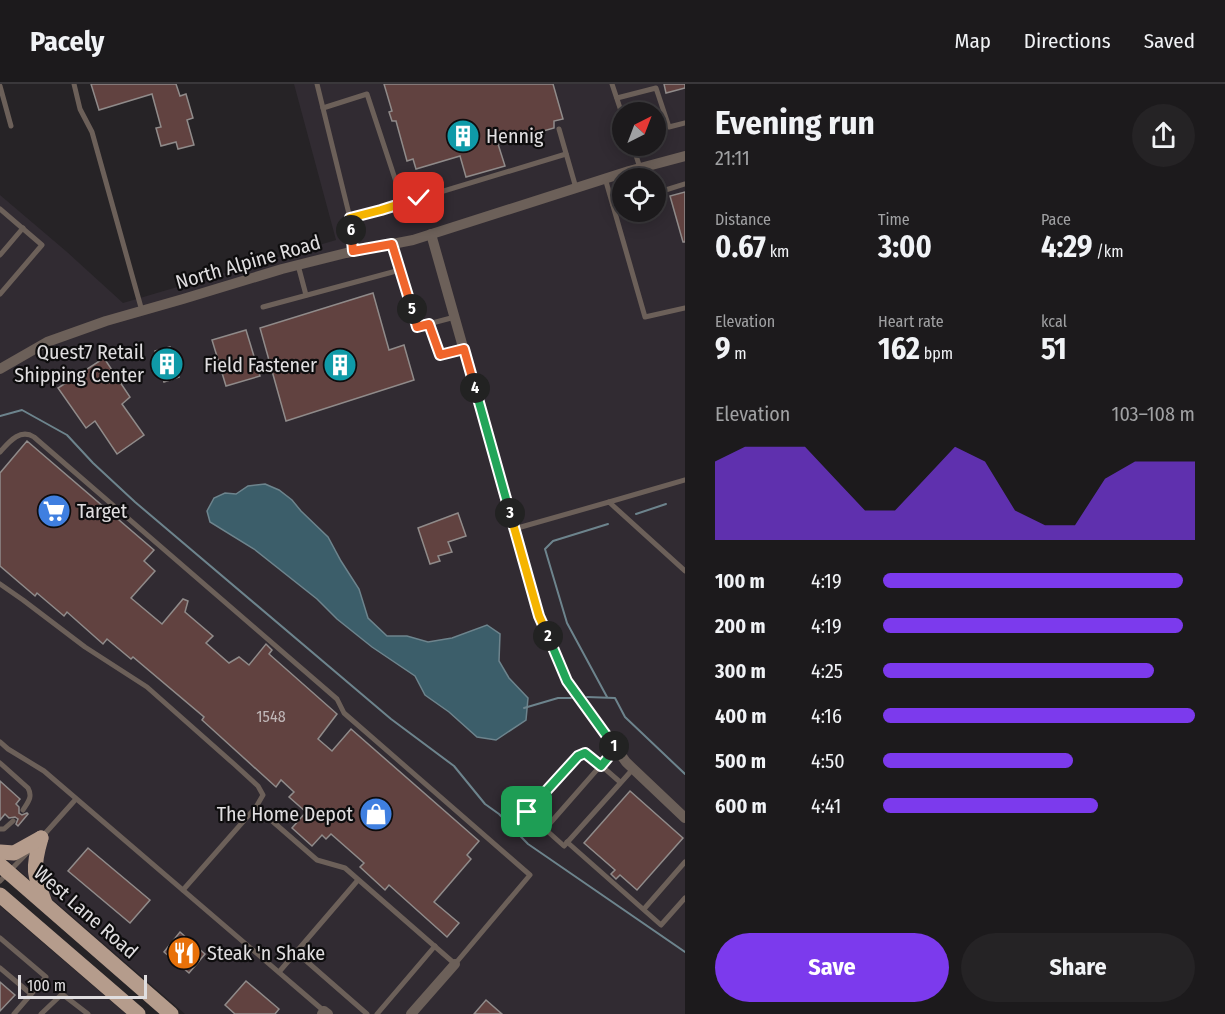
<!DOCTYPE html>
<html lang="en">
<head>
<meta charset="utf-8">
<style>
	body { margin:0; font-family:"Fira Sans Condensed",sans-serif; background:#252325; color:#f1f3f6; height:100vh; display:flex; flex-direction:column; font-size:22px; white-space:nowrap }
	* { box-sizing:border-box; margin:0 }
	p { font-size:20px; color:#a0a1a3 }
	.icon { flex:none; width:33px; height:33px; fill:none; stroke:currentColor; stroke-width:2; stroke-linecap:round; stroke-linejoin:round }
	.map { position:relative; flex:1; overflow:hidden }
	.panel { display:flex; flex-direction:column; background:#1c1a1c; width:540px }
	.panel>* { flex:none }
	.needle { width:39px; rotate:42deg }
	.controls { position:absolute; left:612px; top:18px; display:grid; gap:12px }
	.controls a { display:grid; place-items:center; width:54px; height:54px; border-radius:50%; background:#1c1a1c; box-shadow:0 3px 15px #0003,0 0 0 2px #3a383b; font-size:30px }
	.scale { position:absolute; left:18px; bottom:15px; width:129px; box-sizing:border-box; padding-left:6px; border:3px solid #e0dee0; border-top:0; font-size:16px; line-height:21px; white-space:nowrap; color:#e0dee0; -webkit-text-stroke:4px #0e0d0e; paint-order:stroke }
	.pin { position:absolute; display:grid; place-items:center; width:51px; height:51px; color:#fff; margin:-26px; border-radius:12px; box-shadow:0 3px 9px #0006 }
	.km { position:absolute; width:30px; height:30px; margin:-15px; border-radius:50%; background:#222; color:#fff; font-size:16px; line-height:30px; text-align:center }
	.round { display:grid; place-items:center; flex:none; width:63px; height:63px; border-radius:32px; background:#252325 }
	.head { display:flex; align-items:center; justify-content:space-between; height:102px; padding:0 30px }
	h1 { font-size:33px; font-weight:700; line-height:45px }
	.metrics { display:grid; grid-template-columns:repeat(3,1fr); gap:9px; height:102px; padding:6px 30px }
	.metrics div { display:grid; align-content:center }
	.metrics b { font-size:30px; font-weight:700 }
	.metrics small { font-size:16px; font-weight:400 }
	.metrics p { font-size:16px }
	.chart { height:168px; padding:12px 30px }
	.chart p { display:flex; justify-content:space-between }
	.chart svg { width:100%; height:108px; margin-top:6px; fill:#7c3aed; opacity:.7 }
	.action { display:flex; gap:12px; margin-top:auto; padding:12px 30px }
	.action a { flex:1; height:69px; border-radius:36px; background:#7c3aed; color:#fff; font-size:24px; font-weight:700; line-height:69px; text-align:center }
	.action a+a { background:#252325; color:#f1f3f6 }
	ul { padding:0 30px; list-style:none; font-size:20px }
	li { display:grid; grid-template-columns:96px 72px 1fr; align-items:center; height:45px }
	li i { height:15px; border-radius:8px; background:#7c3aed }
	header { display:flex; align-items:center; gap:36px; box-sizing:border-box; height:84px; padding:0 30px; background:#1c1a1c; border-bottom:2px solid #3a383b }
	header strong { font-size:28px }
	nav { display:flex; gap:33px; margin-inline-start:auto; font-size:21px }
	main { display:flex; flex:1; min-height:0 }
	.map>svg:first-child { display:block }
	.built { fill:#312b32; fill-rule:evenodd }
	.water { fill:#3c5e6a; stroke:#6d848d; stroke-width:1.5 }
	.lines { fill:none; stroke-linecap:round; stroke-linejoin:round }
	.stream { stroke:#6d848d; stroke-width:2 }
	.building { fill:#614240; stroke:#908b8a; stroke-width:1.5 }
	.lane { stroke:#6c6059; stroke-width:5 }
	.street { stroke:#6c6059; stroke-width:10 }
	.primary { stroke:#b59c8c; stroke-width:15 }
	.split-1-casing { stroke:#fff; stroke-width:12 }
	.split-2-casing { stroke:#fff; stroke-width:12 }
	.split-3-casing { stroke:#fff; stroke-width:12 }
	.split-4-casing { stroke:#fff; stroke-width:12 }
	.split-5-casing { stroke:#fff; stroke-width:12 }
	.split-6-casing { stroke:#fff; stroke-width:12 }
	.split-7-casing { stroke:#fff; stroke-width:12 }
	.split-1 { stroke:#22a559; stroke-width:8 }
	.split-2 { stroke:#22a559; stroke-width:8 }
	.split-3 { stroke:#f5b400; stroke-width:8 }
	.split-4 { stroke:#22a559; stroke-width:8 }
	.split-5 { stroke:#f0652b; stroke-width:8 }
	.split-6 { stroke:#f0652b; stroke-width:8 }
	.split-7 { stroke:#f5b400; stroke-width:8 }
	.labels { text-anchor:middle; stroke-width:4.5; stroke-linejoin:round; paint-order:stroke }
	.number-label { font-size:16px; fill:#c0b7b8 }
	.poi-label { font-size:20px; fill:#e0dee0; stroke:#0e0d0e; text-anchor:start }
	.street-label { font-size:20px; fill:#e0dee0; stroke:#0e0d0e }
</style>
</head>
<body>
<header>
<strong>Pacely</strong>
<nav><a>Map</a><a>Directions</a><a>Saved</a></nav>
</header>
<main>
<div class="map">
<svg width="685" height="930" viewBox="0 0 685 930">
	<rect width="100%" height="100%" fill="#262326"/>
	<g class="built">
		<path d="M294,0H685V930H185L0,770V111L67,168L123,219L336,156ZM622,28H656V62H622ZM622,94H656V128H622Z"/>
		<polygon points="0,822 126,930 0,930"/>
	</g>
	<polygon class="water" points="265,400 279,406 292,416 301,427 328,453 341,477 359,505 368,534 387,552 407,552 428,558 452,554 487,541 500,550 499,577 509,594 528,614 526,636 496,656 477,653 449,628 425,611 415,592 372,563 337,535 317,515 254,465 210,438 207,427 214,414 225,409 236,410 248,402"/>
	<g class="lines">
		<g class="stream">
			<polyline points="0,332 22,326 67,351 93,379 135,418 391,635 454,682 485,720 499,730 528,760 685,868"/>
			<polyline points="636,430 666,420"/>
			<polyline points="587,613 615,614 625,633 685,690"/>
			<polyline points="607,613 567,539 545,465 553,457 608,440"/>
			<polyline points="524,624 558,614 571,614"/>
		</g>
	</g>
	<g class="building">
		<polygon points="91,0 176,0 180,12 186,10 193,34 187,36 194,61 178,65 176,58 161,62 156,44 161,43 152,10 99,26"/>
		<polygon points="384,0 553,0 563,35 554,37 554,44 498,60 505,82 466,93 460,72 416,85 413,75 407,77 396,37 392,37 389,28 392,27"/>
		<polygon points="664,0 685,0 685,4 666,9"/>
		<polygon points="685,108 685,158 683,158 670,112"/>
		<polygon points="373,209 389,266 404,261 414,296 286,337 260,244"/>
		<polygon points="246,246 260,292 226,302 212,256"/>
		<polygon points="170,263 179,293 164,298 155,267"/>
		<polygon points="104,274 130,313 122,320 144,351 117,370 95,337 86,344 58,304"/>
		<polygon points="27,357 154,466 144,477 155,487 131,514 162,540 183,515 188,517 185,528 213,552 206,559 229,579 239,573 249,581 266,560 272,566 269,570 337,630 318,655 332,667 351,645 479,757 467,771 471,775 434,818 459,839 447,853 389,801 385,806 360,783 364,779 331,750 326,755 322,751 312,762 292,744 306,728 289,713 294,708 281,696 276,703 202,636 204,633 133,573 131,575 107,555 103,560 67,528 64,532 37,509 35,512 0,482 0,389"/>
		<polygon points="458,429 466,452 448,458 452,468 438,472 440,477 430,480 418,444"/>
		<polygon points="0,697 20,715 16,720 19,723 19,729 22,731 27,729 28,730 18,742 16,740 18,735 15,733 9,734 5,730 0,736"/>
		<polygon points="630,707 683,754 637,806 620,791 616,795 611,790 615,786 584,759"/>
		<polygon points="88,764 150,816 130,839 68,787"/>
		<polygon points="180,848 205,870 189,889 164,868"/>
		<polygon points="246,897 279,925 275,930 235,930 225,921"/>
		<polygon points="0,898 15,911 0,927"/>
		<polygon points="486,916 502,930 474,930"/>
	</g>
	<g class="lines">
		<g class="lane">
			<polyline points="74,0 80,25 92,48 142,227"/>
			<polyline points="317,0 350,134 381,126 566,70"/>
			<polyline points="612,0 622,30"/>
			<polyline points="0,2 11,42"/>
			<polyline points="617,14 656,4 669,43 685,39"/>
			<polyline points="323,24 367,10 403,119"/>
			<polyline points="559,45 576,104"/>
			<polyline points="633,62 640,84"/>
			<polyline points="605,94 645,233 685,224"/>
			<polyline points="656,109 685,100"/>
			<polyline points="613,121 622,118"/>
			<polyline points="0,125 42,161 0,210"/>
			<polyline points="350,134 353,167"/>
			<polyline points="392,160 417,243 455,233"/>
			<polyline points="0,171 23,144"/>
			<polyline points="298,181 306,211"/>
			<polyline points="263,223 400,186"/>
			<polyline points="429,240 440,271 464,265"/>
			<path d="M0,368C9,358 20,344 34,353L337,615L344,629L530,791L455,880L345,784L317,776L256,723"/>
			<polyline points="609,418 685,396"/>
			<polyline points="514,445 609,418 685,487"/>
			<polyline points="0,500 23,516 85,563 147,603 234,680 258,702 263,711 256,723 183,806"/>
			<polyline points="0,658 8,665 44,687 324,927"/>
			<polyline points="616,664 545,745 564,762 633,685"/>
			<path d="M0,679L28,704C33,713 28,718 23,726"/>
			<polyline points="0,745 4,745 13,737"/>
			<polyline points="545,745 527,728 578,672 582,670 589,671 620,698"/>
			<polyline points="41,754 76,715"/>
			<polyline points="567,758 661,841 685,814"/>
			<polyline points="0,797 29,767"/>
			<polyline points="644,825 685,778"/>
			<polyline points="0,854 46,893 14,930"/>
			<polyline points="296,868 367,930"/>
			<polyline points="0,884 31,910"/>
			<polyline points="279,888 358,796"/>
			<polyline points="41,930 62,910 88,930"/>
			<polyline points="377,930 435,862"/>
		</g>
		<g class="street">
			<polyline points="431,150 539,532 567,597 626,678 685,734"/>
			<polyline points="0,285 47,258 106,237 183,215 282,185 346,169 413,156 629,87 685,72"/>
			<polyline points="322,930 324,927 328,930"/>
			<polyline points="411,930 455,880"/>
		</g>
		<g class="primary">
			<path d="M41,754C32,785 34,790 45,819"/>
			<polyline points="0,768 14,769 41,754"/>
			<polyline points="0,781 171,930"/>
			<polyline points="0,811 138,930"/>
		</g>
	</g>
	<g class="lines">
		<defs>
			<polyline id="split-1" points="527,728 578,672 585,669 601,682 616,664 614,662"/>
			<polyline id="split-2" points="548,552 567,597 614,662"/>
			<polyline id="split-3" points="510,429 539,532 548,552"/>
			<polyline id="split-4" points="475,304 510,429"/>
			<polyline id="split-5" points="412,225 417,243 429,240 440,271 464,265 475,304"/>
			<polyline id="split-6" points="351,146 353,167 392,160 412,225"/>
			<polyline id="split-7" points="351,146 350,134 381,126 419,114"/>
		</defs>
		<use href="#split-1" class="split-1-casing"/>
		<use href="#split-2" class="split-2-casing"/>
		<use href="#split-3" class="split-3-casing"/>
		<use href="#split-4" class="split-4-casing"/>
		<use href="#split-5" class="split-5-casing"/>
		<use href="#split-6" class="split-6-casing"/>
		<use href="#split-7" class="split-7-casing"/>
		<use href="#split-1" class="split-1"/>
		<use href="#split-2" class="split-2"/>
		<use href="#split-3" class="split-3"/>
		<use href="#split-4" class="split-4"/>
		<use href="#split-5" class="split-5"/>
		<use href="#split-6" class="split-6"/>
		<use href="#split-7" class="split-7"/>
	</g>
	<defs>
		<symbol id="building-disc" viewBox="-11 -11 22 22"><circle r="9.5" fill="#0f9aa8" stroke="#0e0d0e"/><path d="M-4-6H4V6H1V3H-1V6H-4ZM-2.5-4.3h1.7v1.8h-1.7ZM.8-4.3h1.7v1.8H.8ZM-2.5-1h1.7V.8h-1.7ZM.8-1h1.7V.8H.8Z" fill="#fff"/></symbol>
		<symbol id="supermarket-disc" viewBox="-11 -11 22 22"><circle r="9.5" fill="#3f7fe0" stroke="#0e0d0e"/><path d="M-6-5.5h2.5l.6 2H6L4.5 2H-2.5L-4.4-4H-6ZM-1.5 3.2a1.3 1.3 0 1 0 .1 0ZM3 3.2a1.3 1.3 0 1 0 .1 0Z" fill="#fff"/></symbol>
		<symbol id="shop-disc" viewBox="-11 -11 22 22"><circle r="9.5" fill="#3f7fe0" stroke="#0e0d0e"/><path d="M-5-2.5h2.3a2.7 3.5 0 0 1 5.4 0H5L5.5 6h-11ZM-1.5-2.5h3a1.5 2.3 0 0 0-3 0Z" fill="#fff"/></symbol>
		<symbol id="restaurant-disc" viewBox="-11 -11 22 22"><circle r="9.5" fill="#e8710a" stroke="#0e0d0e"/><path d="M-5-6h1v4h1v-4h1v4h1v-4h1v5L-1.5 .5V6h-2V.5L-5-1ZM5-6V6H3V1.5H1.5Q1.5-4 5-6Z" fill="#fff"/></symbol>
	</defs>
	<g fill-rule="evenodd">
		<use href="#building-disc" x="444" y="33" width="38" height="38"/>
		<use href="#building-disc" x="148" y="261" width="38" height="38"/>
		<use href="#building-disc" x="321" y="262" width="38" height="38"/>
		<use href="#supermarket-disc" x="35" y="408" width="38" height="38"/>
		<use href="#shop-disc" x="357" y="711" width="38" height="38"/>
		<use href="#restaurant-disc" x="165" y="850" width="38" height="38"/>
	</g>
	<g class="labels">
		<g class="number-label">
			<text x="271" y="638">1548</text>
		</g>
		<g class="poi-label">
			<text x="486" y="59">Hennig</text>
			<text x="144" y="275" text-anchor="end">Quest7 Retail<tspan x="144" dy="23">Shipping Center</tspan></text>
			<text x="317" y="288" text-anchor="end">Field Fastener</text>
			<text x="77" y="434">Target</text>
			<text x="353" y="737" text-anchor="end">The Home Depot</text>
			<text x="207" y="876">Steak 'n Shake</text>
		</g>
		<g class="street-label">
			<text transform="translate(248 178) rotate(-16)" y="7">North Alpine Road</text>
			<text transform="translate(86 828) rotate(41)" y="7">West Lane Road</text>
		</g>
	</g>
</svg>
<div class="controls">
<a><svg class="needle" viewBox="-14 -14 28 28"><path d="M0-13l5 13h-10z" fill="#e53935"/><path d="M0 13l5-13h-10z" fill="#a0a1a3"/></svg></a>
<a><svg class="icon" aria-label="locate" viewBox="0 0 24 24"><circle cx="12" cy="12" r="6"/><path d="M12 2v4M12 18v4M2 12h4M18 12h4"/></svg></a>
</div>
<div class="scale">100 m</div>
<div class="pin" style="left:527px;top:728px;background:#1e9e55"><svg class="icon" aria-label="arrive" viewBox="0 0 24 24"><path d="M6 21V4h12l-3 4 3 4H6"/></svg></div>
<div class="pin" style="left:419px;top:114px;background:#d93025"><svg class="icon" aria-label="check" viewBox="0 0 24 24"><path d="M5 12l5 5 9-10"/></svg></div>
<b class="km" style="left:614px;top:662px">1</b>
<b class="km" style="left:548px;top:552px">2</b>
<b class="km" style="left:510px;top:429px">3</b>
<b class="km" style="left:475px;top:304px">4</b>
<b class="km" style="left:412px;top:225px">5</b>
<b class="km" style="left:351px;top:146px">6</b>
</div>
<section class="panel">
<div class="head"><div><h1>Evening run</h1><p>21:11</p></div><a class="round"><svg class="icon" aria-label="share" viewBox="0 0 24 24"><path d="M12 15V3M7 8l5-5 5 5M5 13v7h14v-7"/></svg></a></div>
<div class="metrics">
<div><p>Distance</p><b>0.67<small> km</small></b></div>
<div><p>Time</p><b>3:00</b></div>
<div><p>Pace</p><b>4:29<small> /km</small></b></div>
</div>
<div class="metrics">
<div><p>Elevation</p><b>9<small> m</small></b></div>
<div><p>Heart rate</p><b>162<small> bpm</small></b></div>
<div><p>kcal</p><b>51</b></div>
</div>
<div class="chart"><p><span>Elevation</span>103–108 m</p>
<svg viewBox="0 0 160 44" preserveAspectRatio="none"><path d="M0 44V12L10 6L20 6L30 6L40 19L50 32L60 32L70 19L80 6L90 12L100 32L110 38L120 38L130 19L140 12L150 12L160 12V44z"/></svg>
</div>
<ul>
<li><b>100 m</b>4:19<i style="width:96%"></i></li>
<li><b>200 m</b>4:19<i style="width:96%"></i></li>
<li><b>300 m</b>4:25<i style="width:87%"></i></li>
<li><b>400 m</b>4:16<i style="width:100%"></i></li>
<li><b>500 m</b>4:50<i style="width:61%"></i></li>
<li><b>600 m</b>4:41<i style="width:69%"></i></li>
</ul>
<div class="action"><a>Save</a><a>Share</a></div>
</section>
</main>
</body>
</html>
